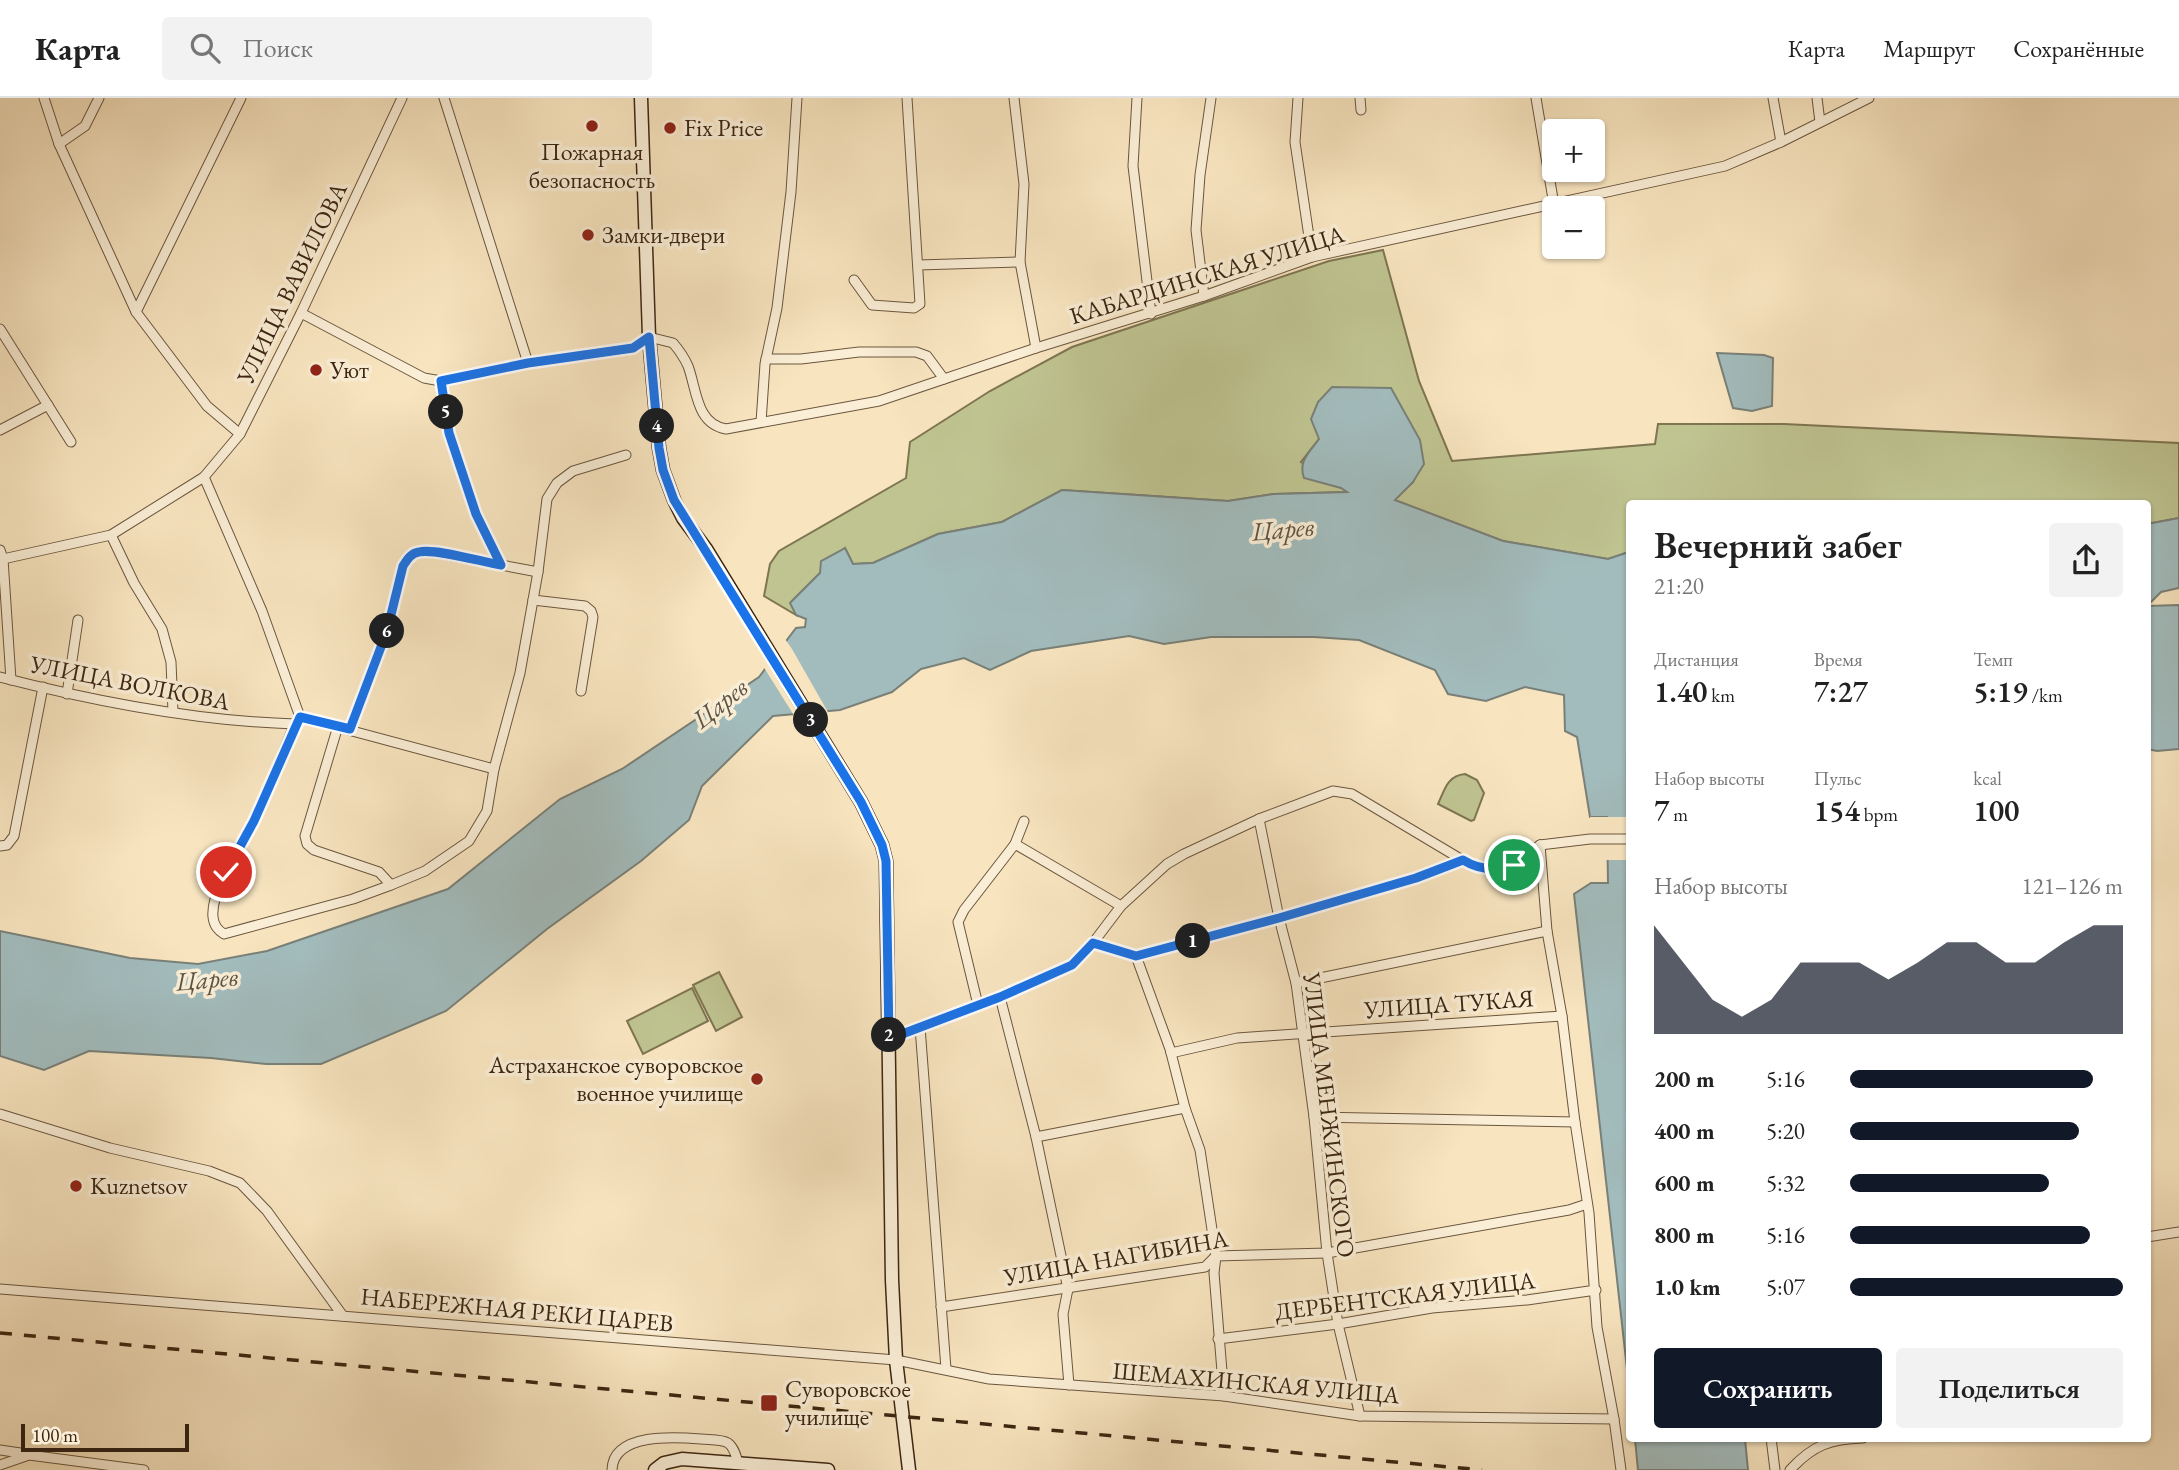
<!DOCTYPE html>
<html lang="ru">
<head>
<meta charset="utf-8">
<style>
	body { margin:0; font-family:"EB Garamond",serif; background:#f2f2f2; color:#222; height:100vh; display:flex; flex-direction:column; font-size:26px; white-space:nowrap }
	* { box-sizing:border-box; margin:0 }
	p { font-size:23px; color:#767676 }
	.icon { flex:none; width:38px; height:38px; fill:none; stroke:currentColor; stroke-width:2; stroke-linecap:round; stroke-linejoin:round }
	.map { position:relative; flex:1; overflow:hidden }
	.details { position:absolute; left:1626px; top:402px; width:525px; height:942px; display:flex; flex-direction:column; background:#fff; border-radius:7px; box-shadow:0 2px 5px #0004 }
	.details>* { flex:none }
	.buttons { position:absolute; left:1542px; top:21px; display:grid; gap:14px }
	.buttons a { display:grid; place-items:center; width:63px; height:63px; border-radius:7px; background:#fff; box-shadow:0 2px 5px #0004; font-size:35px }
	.scale { position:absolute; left:21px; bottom:18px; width:168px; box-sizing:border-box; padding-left:7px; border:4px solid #3c2611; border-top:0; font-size:19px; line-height:24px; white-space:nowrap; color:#3c2611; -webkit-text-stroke:5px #faeed6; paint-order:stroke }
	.pin { position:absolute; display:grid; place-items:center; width:60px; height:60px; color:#fff; margin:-30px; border:4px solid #fff; border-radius:50%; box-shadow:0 2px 7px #0007 }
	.km { position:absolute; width:35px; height:35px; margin:-18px; border-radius:50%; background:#222; color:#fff; font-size:19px; line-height:35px; text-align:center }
	.round { display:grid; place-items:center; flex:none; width:74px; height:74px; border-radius:7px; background:#f2f2f2 }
	.overview { display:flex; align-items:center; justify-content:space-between; height:119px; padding:0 28px }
	h1 { font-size:38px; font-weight:600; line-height:52px }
	.stats { display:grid; grid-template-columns:repeat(3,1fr); gap:10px; height:119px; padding:7px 28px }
	.stats div { display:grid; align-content:center }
	.stats b { font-size:30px; font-weight:600 }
	.stats small { font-size:19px; font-weight:400 }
	.stats p { font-size:19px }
	.chart { height:196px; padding:14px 28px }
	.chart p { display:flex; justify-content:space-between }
	.chart svg { width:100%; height:126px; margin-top:7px; fill:#111827; opacity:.7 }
	.primary-button { display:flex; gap:14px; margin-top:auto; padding:14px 28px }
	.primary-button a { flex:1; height:80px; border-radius:7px; background:#111827; color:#fff; font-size:28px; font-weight:600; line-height:80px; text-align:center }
	.primary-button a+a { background:#f2f2f2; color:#222 }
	ul { padding:0 28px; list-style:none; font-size:23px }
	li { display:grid; grid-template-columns:112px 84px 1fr; align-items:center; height:52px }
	li i { height:18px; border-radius:9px; background:#111827 }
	header { display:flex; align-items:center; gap:42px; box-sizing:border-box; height:98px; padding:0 35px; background:#fff; border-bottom:2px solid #e0e0e0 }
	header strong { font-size:33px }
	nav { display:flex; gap:38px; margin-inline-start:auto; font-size:24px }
	.search { width:490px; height:63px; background:#f2f2f2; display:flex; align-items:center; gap:18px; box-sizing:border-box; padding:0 24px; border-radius:7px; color:#767676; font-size:26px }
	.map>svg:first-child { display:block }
	.green { fill:#bfc491; stroke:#7e7551; stroke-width:2 }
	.water { fill:#a2bcbd; stroke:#798078; stroke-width:2 }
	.pier { fill:#f8e5c0 }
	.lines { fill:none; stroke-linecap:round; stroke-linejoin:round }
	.minor-casing { stroke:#6b563d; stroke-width:11 }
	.secondary-casing { stroke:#3c2611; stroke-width:15 }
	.minor { stroke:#faeed6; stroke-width:9 }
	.secondary { stroke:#faeed6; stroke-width:12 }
	.rail { stroke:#3c2611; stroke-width:3.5; stroke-dasharray:12 12; stroke-linecap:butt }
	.route-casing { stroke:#fff; stroke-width:14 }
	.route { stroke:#1a73e8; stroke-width:9 }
	.poi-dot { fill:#8f2418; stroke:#faeed6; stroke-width:2.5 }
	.labels { text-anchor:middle; stroke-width:7; stroke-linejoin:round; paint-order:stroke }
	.poi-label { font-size:24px; fill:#3c2611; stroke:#faeed6; text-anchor:start }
	.street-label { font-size:24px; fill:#3c2611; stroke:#faeed6 }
	.water-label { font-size:26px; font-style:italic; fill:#5b5345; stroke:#faeed6 }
</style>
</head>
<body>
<header>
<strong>Карта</strong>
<div class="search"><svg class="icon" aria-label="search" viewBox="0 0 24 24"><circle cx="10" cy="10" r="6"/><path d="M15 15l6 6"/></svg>Поиск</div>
<nav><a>Карта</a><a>Маршрут</a><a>Сохранённые</a></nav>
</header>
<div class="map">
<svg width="2179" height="1372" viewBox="0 0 2179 1372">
	<rect width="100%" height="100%" fill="#f8e5c0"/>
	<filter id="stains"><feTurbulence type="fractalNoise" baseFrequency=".00286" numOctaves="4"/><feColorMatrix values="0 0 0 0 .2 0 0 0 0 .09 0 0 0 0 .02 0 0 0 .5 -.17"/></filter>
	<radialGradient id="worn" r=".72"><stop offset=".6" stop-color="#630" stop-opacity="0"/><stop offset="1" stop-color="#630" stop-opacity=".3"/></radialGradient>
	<g class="green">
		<polygon points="1383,152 1419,283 1452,363 1655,346 1658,326 1784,326 2179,345 2179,420 2147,426 2147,406 1629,406 1629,454 1608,461 1503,443 1394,402 1413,384 1319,341 1301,364 1348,394 1274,396 1228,403 1062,392 1002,424 938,436 873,465 853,466 845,450 791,504 796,517 764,498 770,466 779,453 906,380 910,344 990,293 1072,249 1329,163"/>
		<path d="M1465,676L1477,682L1484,695L1474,722L1471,723L1438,706C1445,691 1447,678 1465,676Z"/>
		<polygon points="719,874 742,919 716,933 693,887"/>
		<polygon points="692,890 708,923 643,956 627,923"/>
	</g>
	<g class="water">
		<polygon points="1717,255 1764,257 1773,260 1772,308 1752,313 1733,310"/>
		<path d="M1332,289L1391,290L1420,342L1424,366L1413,384L1395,402L1503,443L1608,461L1629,454V1289L1574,796L1591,785H1608L1607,719H1590L1577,639L1565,633L1564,597L1525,589L1486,603L1448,596L1435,572L1359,542L1314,539H1211L1164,546L1129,538L1031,553L990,572L964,560L921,571L892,594L840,612L773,618L702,688L689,722L641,763L547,831L446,913L321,966H266L211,960L89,953L44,972L0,958V833L130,860L198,866L267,853L448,791L560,701L622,671L759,579L796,530L805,529L806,521L796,517L790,505L820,475L821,463L845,450L853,466L873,465L938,436L1002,424L1062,392L1228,403L1274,396L1347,394L1341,390L1304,380C1298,363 1309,355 1319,341L1311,321L1318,304Z"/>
		<polygon points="2179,420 2179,490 2161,494 2147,508 2179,507 2179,651 2157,653 2147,651 2147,426"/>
		<polygon points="1635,1341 1745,1341 1748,1372 1638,1372"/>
	</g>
	<g class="pier">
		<polygon points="785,541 792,551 829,616 795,619 763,568"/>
		<polygon points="1590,719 1629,719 1629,762 1605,762 1604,723 1590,723"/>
	</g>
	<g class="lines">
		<defs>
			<g id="minor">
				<polyline points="44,0 59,46 136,214 207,308 240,336"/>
				<polyline points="444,0 528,265"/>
				<polyline points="1014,0 1024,86 1020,164 1036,250"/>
				<polyline points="1137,0 1133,68 1151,216"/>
				<polyline points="1298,0 1295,44 1312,159"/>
				<polyline points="1360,0 1361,12"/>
				<polyline points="1536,0 1554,107"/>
				<polyline points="1773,0 1781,44"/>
				<polyline points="1817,0 1820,24"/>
				<polyline points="59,46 85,28 99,0"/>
				<polyline points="918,167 1020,164"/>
				<polyline points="854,182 872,207 914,210 920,206 907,0"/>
				<polyline points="1204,198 1196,132 1200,77 1211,0"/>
				<polyline points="136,214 241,0"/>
				<path d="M301,215L424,280L441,283L528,265L633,250L649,239L673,245C679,252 684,259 688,268C697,292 696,326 726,331L879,303L1036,250L1204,198L1312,159L1725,68L1781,44L1869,0"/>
				<polyline points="0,231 71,344"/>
				<polyline points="766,261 801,261 859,254 916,254 927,258 944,281"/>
				<polyline points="441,283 449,335 476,416 501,467"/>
				<polyline points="761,324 765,266 777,210 791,94 797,0"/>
				<polyline points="0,332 48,307"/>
				<path d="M204,379L262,513L300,619L295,626C281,658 269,690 255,721C243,746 210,792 213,819C214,828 218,832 224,836L353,801L391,787L425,773L469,743L487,713L494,671L520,575L538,474L547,401L557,385L573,373L626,357"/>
				<polyline points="111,437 134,485 162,531 171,564 173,614"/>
				<polyline points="0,452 3,461 11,582"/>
				<polyline points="3,461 111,437 204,379 240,336 301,215 402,0"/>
				<polyline points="533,502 585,508 591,513 593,519 581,593"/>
				<path d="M0,579C97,604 195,623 295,626"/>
				<polyline points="67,596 78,522"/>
				<polyline points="300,619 494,671"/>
				<polyline points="338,628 305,738 307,746 314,752 379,774 391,787"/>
				<polyline points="350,631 387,533 403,468 414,455 427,453 538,474"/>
				<polyline points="1259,721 1279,820 1296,885 1314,1019 1327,1155 1338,1226 1360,1318"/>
				<polyline points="1015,746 1121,808"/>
				<polyline points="1540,747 1547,833 1562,918 1575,1024 1589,1115 1597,1229 1614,1321 1621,1372"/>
				<polyline points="1540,747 1590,741 1629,741"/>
				<polyline points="0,748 7,747 14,738 43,589"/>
				<polyline points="1093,845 1136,858 1170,951 1185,1010 1200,1052 1216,1158 1214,1175 1224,1298"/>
				<path d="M1136,858C1246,829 1357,803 1463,762"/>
				<polyline points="1296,885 1547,833"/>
				<polyline points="1000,899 1036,1039 1068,1191 1063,1216 1069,1287"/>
				<polyline points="978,907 958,824 964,812 1015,746 1024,723"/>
				<polyline points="920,929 946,1271"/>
				<path d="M889,941L1000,899L1072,867L1093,845L1121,808L1167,766L1184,756L1259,721L1333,693L1352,696L1469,766C1503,776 1514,767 1540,747"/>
				<polyline points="1171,955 1237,940 1562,918"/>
				<polyline points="0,1016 110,1050 209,1073 240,1085 267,1113 343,1218"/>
				<polyline points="1314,1019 1575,1024"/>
				<polyline points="1036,1039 1185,1010"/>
				<polyline points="2147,1139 2179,1134"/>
				<polyline points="0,1191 896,1262 989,1281 1224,1298 1360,1318 1614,1321"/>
				<polyline points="941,1209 1205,1169 1216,1158 1327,1155 1569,1112 1587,1106"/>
				<polyline points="1218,1241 1338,1226 1432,1210 1527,1202 1596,1192"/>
				<polyline points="1771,1340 1775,1372"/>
				<polyline points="0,1352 27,1356"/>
				<polyline points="0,1367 29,1357 144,1372"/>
				<path d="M612,1372C613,1334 676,1339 701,1341C709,1342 721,1341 728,1345C734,1349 736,1358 738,1364"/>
				<path d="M1790,1372C1813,1347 1830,1341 1863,1340"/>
			</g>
			<g id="secondary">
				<polyline points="641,0 649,239 659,350 663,372 674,402 683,420 706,451 861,704 882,747 886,763 892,1182 896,1262 909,1372"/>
				<polyline points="655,1372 664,1365 682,1361 828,1372"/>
			</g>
		</defs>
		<use href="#minor" class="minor-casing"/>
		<use href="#secondary" class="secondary-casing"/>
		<use href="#minor" class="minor"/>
		<use href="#secondary" class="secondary"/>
		<polyline class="rail" points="0,1235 1482,1372"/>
	</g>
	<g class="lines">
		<defs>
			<path id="route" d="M226,774L254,723L300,619L350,631L387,533L403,468C407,462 411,455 419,454C435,450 482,464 501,467L476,416L449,335L441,283L528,265L633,250L649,239L659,350L663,372L674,402L861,704L882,747L886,763L889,941L1000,899L1072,867L1093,845L1136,858L1279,820L1416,780L1463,762C1479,772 1496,773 1514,767"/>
		</defs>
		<use href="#route" class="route-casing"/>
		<use href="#route" class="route"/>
	</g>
	<g class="poi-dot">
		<circle cx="592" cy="28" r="7"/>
		<circle cx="670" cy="30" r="7"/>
		<circle cx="588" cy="137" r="7"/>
		<circle cx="316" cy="272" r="7"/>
		<circle cx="757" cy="981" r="7"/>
		<circle cx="76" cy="1088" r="7"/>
		<rect x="760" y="1296" width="18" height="18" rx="3.5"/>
	</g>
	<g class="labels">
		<g class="poi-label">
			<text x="684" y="38">Fix Price</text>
			<text x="592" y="62" text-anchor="middle">Пожарная<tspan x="592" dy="28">безопасность</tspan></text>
			<text x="602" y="145">Замки-двери</text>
			<text x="330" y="280">Уют</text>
			<text x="743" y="975" text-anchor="end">Астраханское суворовское<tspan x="743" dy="28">военное училище</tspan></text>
			<text x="90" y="1096">Kuznetsov</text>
			<text x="785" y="1299">Суворовское<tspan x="785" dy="28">училище</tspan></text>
		</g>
		<g class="street-label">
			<text transform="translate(1207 177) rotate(-17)" y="8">КАБАРДИНСКАЯ УЛИЦА</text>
			<text transform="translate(292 185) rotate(-64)" y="8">УЛИЦА ВАВИЛОВА</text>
			<text transform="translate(130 585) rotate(11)" y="8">УЛИЦА ВОЛКОВА</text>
			<text transform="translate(1449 906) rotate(-4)" y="8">УЛИЦА ТУКАЯ</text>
			<text transform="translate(1329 1017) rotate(83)" y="8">УЛИЦА МЕНЖИНСКОГО</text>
			<text transform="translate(1116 1160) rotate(-10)" y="8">УЛИЦА НАГИБИНА</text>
			<text transform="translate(1405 1198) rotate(-7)" y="8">ДЕРБЕНТСКАЯ УЛИЦА</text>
			<text transform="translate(517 1212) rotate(5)" y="8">НАБЕРЕЖНАЯ РЕКИ ЦАРЕВ</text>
			<text transform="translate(1256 1285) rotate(5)" y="8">ШЕМАХИНСКАЯ УЛИЦА</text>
		</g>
		<g class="water-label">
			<text transform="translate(1283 431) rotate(-5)" y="9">Царев</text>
			<text transform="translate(720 605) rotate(-39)" y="9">Царев</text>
			<text transform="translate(207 881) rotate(-5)" y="9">Царев</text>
		</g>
	</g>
	<rect width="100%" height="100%" filter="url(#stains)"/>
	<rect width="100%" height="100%" fill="url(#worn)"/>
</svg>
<div class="buttons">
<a>+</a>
<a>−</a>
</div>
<div class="scale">100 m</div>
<div class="pin" style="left:1514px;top:767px;background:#1e9e55"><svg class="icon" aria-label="arrive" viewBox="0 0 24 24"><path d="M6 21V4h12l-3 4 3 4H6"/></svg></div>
<div class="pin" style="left:226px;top:774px;background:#d93025"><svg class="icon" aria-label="check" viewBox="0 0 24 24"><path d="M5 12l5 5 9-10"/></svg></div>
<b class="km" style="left:1193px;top:843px">1</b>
<b class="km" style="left:889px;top:937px">2</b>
<b class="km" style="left:811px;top:622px">3</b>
<b class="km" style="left:657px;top:328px">4</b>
<b class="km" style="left:446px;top:314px">5</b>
<b class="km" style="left:387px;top:533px">6</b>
<section class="details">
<div class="overview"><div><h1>Вечерний забег</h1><p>21:20</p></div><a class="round"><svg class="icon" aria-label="share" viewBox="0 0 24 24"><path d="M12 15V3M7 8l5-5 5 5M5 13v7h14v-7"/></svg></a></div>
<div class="stats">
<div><p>Дистанция</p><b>1.40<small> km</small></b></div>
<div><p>Время</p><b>7:27</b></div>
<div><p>Темп</p><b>5:19<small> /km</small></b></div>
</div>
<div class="stats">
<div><p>Набор высоты</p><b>7<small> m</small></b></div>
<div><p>Пульс</p><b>154<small> bpm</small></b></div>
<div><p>kcal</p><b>100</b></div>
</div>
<div class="chart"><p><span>Набор высоты</span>121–126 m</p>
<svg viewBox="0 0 160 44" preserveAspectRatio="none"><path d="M0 44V6L10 19L20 32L30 38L40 32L50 19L60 19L70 19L80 25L90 19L100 12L110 12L120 19L130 19L140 12L150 6L160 6V44z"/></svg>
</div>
<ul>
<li><b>200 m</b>5:16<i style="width:89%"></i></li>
<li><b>400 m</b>5:20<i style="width:84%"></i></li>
<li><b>600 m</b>5:32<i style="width:73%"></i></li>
<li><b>800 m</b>5:16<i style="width:88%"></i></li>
<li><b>1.0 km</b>5:07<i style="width:100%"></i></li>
</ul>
<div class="primary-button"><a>Сохранить</a><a>Поделиться</a></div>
</section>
</div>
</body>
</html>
